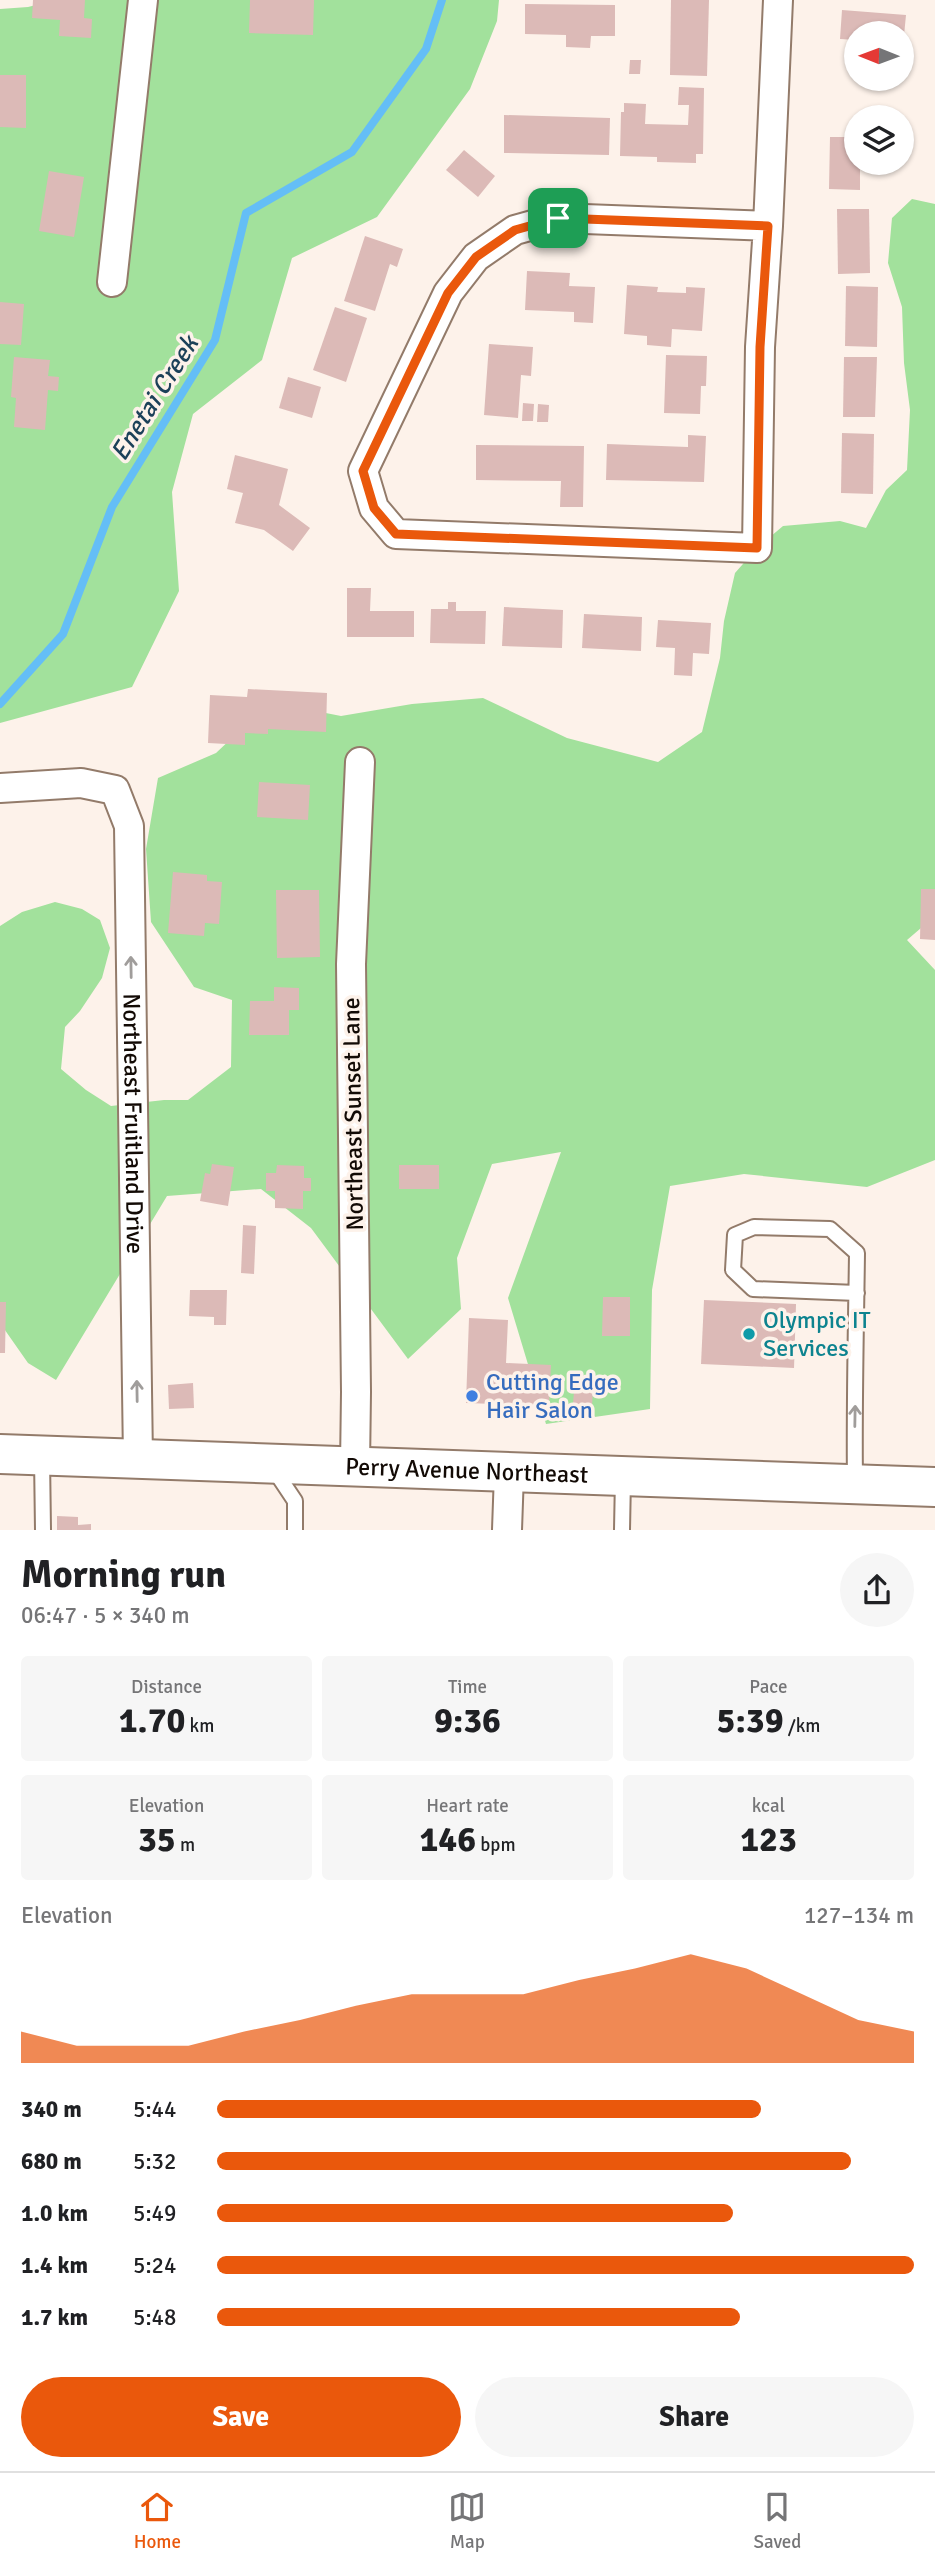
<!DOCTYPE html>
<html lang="en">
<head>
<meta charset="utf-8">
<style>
	body { margin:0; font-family:Signika,sans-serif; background:#f6f6f6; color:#202124; height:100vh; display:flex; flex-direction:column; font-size:26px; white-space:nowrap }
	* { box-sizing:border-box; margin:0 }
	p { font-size:23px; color:#757577 }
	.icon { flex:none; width:38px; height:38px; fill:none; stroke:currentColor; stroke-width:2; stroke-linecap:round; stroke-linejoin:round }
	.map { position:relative; height:1530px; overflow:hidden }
	.panel { display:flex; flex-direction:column; background:#fff; flex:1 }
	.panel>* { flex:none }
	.needle { width:46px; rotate:271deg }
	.fabs { position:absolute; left:844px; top:21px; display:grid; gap:14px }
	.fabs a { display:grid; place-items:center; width:70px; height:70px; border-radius:50%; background:#fff; box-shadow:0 2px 5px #0004; font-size:35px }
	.pin { position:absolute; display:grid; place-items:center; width:60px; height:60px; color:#fff; margin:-30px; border-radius:14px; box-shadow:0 4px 10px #0006 }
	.round { display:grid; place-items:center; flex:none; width:74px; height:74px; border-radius:37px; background:#f6f6f6 }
	.head { display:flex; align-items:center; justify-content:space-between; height:119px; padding:0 21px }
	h1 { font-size:38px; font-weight:700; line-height:52px }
	.figures { display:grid; grid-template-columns:repeat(3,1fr); gap:10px; height:119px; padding:7px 21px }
	.figures div { display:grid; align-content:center; border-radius:7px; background:#f6f6f6; text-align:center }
	.figures b { font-size:35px; font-weight:700 }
	.figures small { font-size:19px; font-weight:400 }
	.figures p { font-size:19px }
	.chart { height:196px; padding:14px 21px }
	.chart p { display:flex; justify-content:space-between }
	.chart svg { width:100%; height:126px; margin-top:7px; fill:#ea580c; opacity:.7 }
	.cta { display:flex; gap:14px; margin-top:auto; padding:14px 21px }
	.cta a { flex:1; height:80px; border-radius:42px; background:#ea580c; color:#fff; font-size:28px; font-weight:700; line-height:80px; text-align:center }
	.cta a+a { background:#f6f6f6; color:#202124 }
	ul { padding:0 21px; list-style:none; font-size:23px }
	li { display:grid; grid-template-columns:112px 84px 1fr; align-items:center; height:52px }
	li i { height:18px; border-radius:9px; background:#ea580c }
	.tabs { display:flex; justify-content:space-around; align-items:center; height:98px; border-top:2px solid #e0e0e0; background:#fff; font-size:19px; color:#757577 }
	.tabs a { display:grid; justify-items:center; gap:4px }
	.tabs .selected { color:#ea580c }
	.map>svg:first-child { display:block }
	.green { fill:#a2e19c }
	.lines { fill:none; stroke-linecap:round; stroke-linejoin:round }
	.stream { stroke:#64bef6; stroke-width:8 }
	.building { fill:#dcbab7 }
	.service-casing { stroke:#937b6a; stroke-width:18 }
	.minor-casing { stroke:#937b6a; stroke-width:32 }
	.secondary-casing { stroke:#937b6a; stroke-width:42 }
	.service { stroke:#fff; stroke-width:14 }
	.minor { stroke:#fff; stroke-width:28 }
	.secondary { stroke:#fff; stroke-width:38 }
	.oneway { stroke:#a09d9b }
	.route-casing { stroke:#fff; stroke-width:14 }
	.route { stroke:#ea580c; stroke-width:9 }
	.culture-dot { fill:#0f9aa8; stroke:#fdf2ea; stroke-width:2.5 }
	.shop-dot { fill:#3f7fe0; stroke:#fdf2ea; stroke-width:2.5 }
	.labels { text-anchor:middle; stroke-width:7; stroke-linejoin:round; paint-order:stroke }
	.street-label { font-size:24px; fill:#120a05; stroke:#fdf2ea }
	.culture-label { font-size:24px; fill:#0d838f; stroke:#fdf2ea; text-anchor:start }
	.shop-label { font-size:24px; fill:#366cbe; stroke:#fdf2ea; text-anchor:start }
	.water-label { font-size:26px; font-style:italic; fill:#1c4159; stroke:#fdf2ea }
</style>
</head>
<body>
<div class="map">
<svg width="935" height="1530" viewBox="0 0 935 1530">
	<rect width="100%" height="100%" fill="#fdf2ea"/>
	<g class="green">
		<polygon points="56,0 499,0 497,21 470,89 377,217 292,258 262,360 193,414 172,492 179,591 132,687 0,723 0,9 28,7"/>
		<polygon points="912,199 935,204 935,916 907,940 935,970 935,1160 867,1187 744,1174 670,1186 652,1290 650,1409 546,1424 508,1298 561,1152 492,1164 457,1258 461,1309 408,1359 311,1228 261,1189 167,1196 56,1380 28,1363 0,1323 0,926 22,912 55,902 82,909 100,920 110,948 102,978 80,1011 65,1027 61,1069 86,1090 111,1106 164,1100 188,1100 231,1067 232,1000 194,987 151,922 146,849 158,778 216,753 270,702 341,716 412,704 483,698 567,738 658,762 702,732 720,658 724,621 735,573 757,548 783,526 840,521 866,528 886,490 907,470 910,410 904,363 902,307 888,263 892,218"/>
	</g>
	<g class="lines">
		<polyline class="stream" points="0,704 63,634 112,507 215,340 246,213 352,152 426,49 442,0"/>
	</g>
	<g class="building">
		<polygon points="33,0 85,0 84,18 92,19 91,38 59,36 60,20 32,18"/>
		<polygon points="250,0 314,0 313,35 249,33"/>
		<polygon points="671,0 709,0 707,76 670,75"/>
		<polygon points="525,4 615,5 615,36 591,36 590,48 566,47 566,35 525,34"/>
		<polygon points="842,10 906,15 903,46 901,46 901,33 856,33 856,40 840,39"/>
		<polygon points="630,60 641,60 640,74 629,74"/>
		<polygon points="0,75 26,75 26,128 0,127"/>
		<polygon points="679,87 704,88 703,154 696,154 696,163 657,162 657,157 620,156 621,112 624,112 624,103 646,104 645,124 688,125 689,105 678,105"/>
		<polygon points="504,115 610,118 609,155 504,153"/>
		<polygon points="830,137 856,137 856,163 860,163 860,190 829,189"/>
		<polygon points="464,150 495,176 478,197 446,170"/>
		<polygon points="49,171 84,177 74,237 39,231"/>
		<polygon points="837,209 869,209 870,273 838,274"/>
		<polygon points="365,236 403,249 397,267 390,264 375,311 344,301"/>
		<polygon points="527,271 570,273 569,286 595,287 593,323 574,322 574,312 525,310"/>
		<polygon points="627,285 658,287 657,292 686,293 686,287 705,288 702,331 672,329 671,347 647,345 647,336 624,334"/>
		<polygon points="846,286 878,287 877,347 845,346"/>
		<polygon points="0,302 24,304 21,345 0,344"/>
		<polygon points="335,307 367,318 346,382 313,370"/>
		<polygon points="489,344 533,347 531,376 521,375 518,418 484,415"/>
		<polygon points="666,355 707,356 706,386 701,386 700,414 664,413"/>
		<polygon points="14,357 50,360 48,376 59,377 58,391 48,390 45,430 14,427 16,398 11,397"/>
		<polygon points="844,357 877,357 875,417 843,417"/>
		<polygon points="288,377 321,387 312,418 279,408"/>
		<polygon points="523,403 534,404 533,421 522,421"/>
		<polygon points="538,404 549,405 548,422 537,422"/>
		<polygon points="842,433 874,434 873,494 841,493"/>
		<polygon points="688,435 706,436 704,482 606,480 607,444 688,447"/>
		<polygon points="476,445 584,446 583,507 560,507 561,481 476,480"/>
		<polygon points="235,455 288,469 279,505 310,528 293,551 264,530 235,523 243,493 227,489"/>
		<polygon points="347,588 371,588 370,611 414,611 414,637 347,637"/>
		<polygon points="448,602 456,602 456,611 486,611 485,644 430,643 431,609 448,609"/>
		<polygon points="504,607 563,610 562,648 502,646"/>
		<polygon points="584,614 642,617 641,651 582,648"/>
		<polygon points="658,620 711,623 709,654 693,653 692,676 674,675 675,648 656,647"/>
		<polygon points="248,689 327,693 326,732 268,729 268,734 245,733 245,745 208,743 210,695 247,697"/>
		<polygon points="259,782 310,785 308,820 257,817"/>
		<polygon points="173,872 207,875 207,881 222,882 219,924 205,923 204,936 168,933"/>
		<polygon points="921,889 935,889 935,940 920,939"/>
		<polygon points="276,890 319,890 320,957 277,958"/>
		<polygon points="274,987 299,988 299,1010 289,1010 289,1035 249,1035 250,1001 274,1001"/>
		<polygon points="212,1164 234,1167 228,1206 200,1201 205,1173 210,1174"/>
		<polygon points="277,1165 304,1166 304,1178 311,1178 311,1191 303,1191 303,1209 275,1208 275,1191 266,1191 266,1173 276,1173"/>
		<rect x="399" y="1165" width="40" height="24"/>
		<polygon points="243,1225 256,1226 254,1274 241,1273"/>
		<polygon points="190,1290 227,1290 226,1325 214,1325 214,1317 189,1316"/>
		<polygon points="603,1297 630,1297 630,1336 602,1336"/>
		<polygon points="704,1300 796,1304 794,1368 701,1364"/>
		<polygon points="0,1302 6,1302 5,1353 0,1353"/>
		<polygon points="469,1318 508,1320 506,1363 551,1365 549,1406 466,1403"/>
		<polygon points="575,1376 594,1377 591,1420 572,1419"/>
		<polygon points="193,1383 194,1408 169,1409 168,1385"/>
		<polygon points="57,1516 78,1517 78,1525 91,1524 91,1530 57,1530"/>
	</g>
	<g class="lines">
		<defs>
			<g id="service">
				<polyline points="42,1457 43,1530"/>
				<polyline points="273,1468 295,1501 295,1530"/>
				<path d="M855,1481C854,1405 856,1329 857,1253L830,1229L754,1227L735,1235L733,1270L753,1289L857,1293"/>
				<polyline points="622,1530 623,1478"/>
			</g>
			<g id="minor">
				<polyline points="768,226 558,218 515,230 476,257 448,293 363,471 374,508 396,534 757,548 760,347 768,226 778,0"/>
				<polyline points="112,282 143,0"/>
				<path id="s1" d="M0,788L81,783L115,790L129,826L138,1459"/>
				<polyline points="355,1466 356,1392 351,964 360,762"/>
				<polyline points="507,1530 509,1473"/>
			</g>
			<g id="secondary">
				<path id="s2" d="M0,1454L935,1487"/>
			</g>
		</defs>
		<use href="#service" class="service-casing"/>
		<use href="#minor" class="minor-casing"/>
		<use href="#secondary" class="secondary-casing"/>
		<use href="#service" class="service"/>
		<use href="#minor" class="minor"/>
		<use href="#secondary" class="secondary"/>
	</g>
	<defs><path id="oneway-shaft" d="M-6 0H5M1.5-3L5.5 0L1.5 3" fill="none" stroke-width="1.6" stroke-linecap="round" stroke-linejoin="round" transform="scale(1.75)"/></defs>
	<g class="oneway">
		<use href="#oneway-shaft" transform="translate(131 967) rotate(-91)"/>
		<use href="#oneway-shaft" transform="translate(137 1391) rotate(-91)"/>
		<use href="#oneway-shaft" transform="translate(855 1416) rotate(-89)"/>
	</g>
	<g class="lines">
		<defs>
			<polygon id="route" points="558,218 768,226 760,347 757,548 396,534 374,508 363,471 448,293 476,257 515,230"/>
		</defs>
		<use href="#route" class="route-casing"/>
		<use href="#route" class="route"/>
	</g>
	<circle class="culture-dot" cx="749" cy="1334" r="7"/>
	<circle class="shop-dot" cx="472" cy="1396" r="7"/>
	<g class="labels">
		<g class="street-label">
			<text transform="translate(353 1114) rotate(-91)" y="8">Northeast Sunset Lane</text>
			<text dy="8" stroke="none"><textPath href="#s1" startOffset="452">Northeast Fruitland Drive</textPath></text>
			<text dy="8" stroke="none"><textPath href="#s2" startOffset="467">Perry Avenue Northeast</textPath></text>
		</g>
		<g class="culture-label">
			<text x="763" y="1328">Olympic IT<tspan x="763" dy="28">Services</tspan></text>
		</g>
		<g class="shop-label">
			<text x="486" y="1390">Cutting Edge<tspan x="486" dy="28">Hair Salon</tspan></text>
		</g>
		<g class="water-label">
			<text transform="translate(154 398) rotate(-58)" y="9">Enetai Creek</text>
		</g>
	</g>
</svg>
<div class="fabs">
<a><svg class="needle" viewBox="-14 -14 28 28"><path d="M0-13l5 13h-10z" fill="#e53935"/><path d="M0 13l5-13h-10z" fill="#757577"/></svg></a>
<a><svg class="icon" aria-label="layers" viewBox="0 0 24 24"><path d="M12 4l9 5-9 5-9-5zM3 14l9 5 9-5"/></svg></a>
</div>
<div class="pin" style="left:558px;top:218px;background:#1e9e55"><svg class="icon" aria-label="arrive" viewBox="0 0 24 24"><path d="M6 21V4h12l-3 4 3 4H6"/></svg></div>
</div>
<section class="panel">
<div class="head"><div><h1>Morning run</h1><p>06:47 · 5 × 340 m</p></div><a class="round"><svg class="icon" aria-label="share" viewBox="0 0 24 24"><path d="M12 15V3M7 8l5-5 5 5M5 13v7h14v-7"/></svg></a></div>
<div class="figures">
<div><p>Distance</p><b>1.70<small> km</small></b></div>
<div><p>Time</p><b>9:36</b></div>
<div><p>Pace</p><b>5:39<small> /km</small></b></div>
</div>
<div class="figures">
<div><p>Elevation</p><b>35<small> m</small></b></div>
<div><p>Heart rate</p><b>146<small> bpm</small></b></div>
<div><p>kcal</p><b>123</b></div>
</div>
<div class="chart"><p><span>Elevation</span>127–134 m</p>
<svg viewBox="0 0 160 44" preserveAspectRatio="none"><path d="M0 44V33L10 38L20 38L30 38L40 33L50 29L60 24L70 20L80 20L90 20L100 15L110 11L120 6L130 11L140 20L150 29L160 33V44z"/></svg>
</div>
<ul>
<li><b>340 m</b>5:44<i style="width:78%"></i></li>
<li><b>680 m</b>5:32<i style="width:91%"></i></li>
<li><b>1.0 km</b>5:49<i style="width:74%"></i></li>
<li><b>1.4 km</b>5:24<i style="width:100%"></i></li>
<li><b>1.7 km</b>5:48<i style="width:75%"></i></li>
</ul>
<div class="cta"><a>Save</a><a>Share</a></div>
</section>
<nav class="tabs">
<a class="selected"><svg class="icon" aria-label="home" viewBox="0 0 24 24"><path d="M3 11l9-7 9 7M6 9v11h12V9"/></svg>Home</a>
<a><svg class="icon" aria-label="map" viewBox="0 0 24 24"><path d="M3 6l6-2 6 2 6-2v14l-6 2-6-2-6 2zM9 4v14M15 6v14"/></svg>Map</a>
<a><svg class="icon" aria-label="saved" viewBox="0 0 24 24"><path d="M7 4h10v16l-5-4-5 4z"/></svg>Saved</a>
</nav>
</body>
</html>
